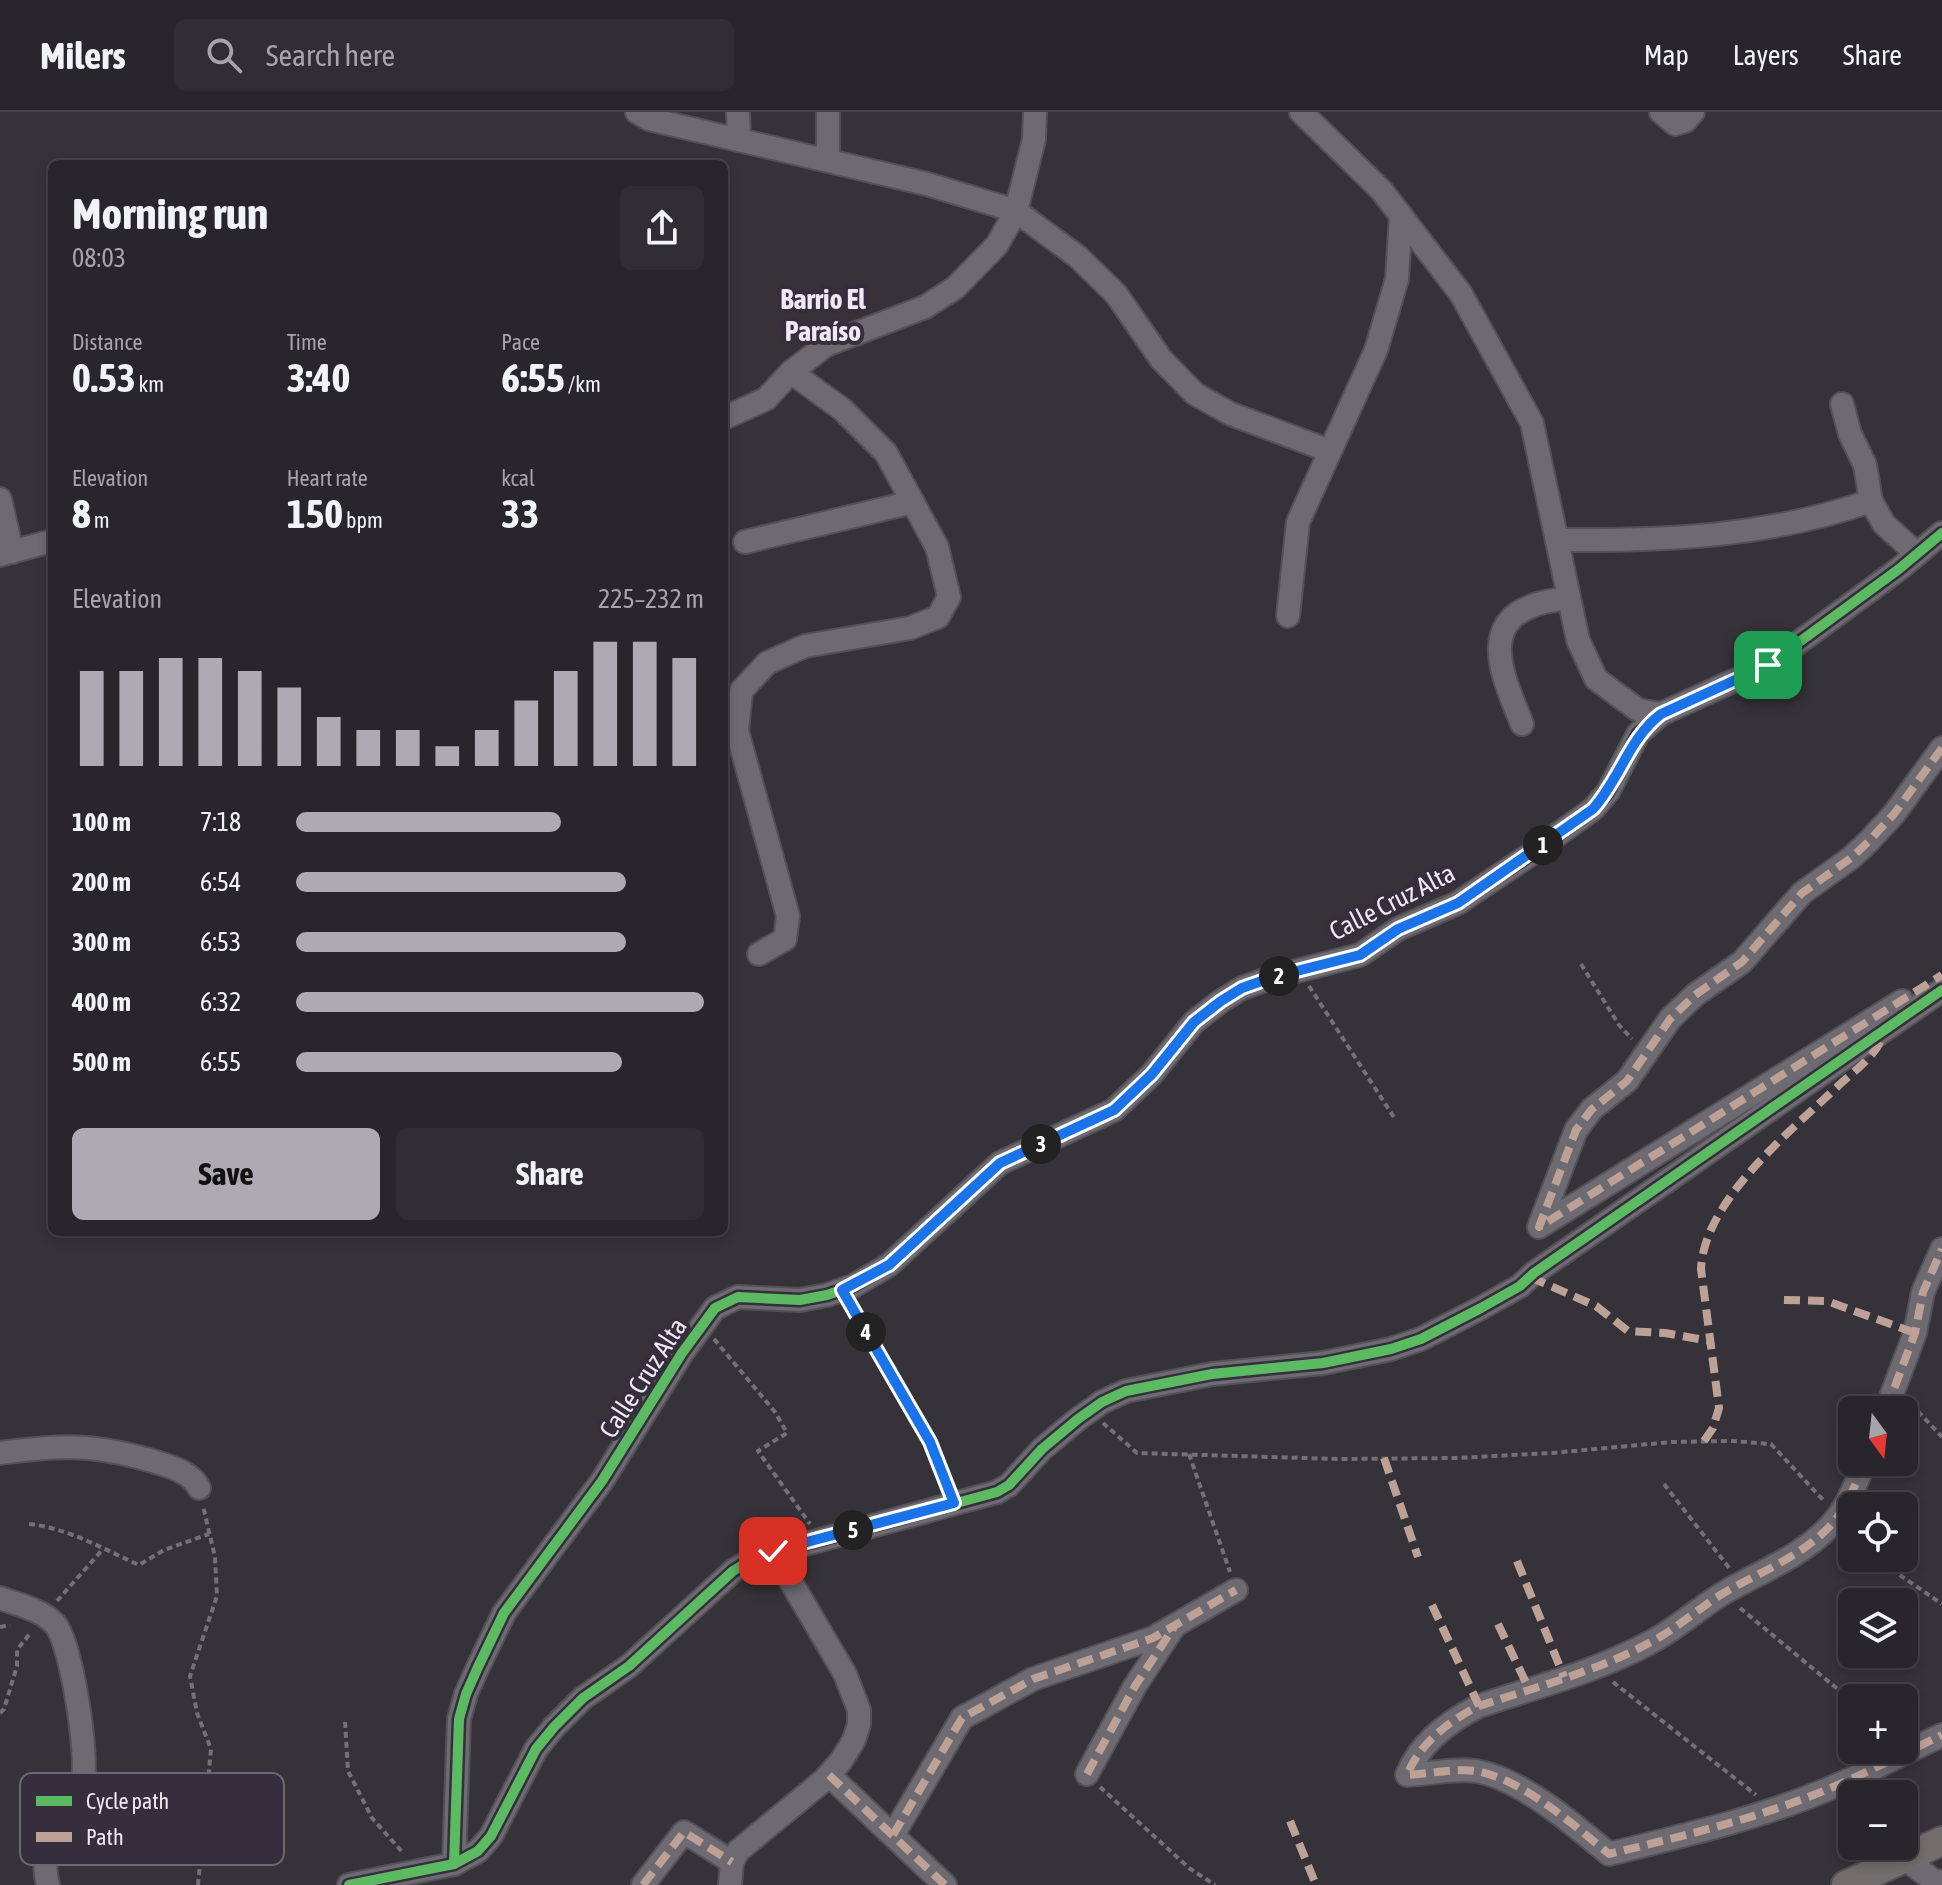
<!DOCTYPE html>
<html lang="en">
<head>
<meta charset="utf-8">
<style>
	body { margin:0; font-family:"Asap Condensed",sans-serif; background:#302e34; color:#f1f3f6; height:100vh; display:flex; flex-direction:column; font-size:30px; white-space:nowrap }
	* { box-sizing:border-box; margin:0 }
	p { font-size:26px; color:#a5a5a9 }
	.icon { flex:none; width:44px; height:44px; fill:none; stroke:currentColor; stroke-width:2; stroke-linecap:round; stroke-linejoin:round }
	.map { position:relative; flex:1; overflow:hidden }
	.side { position:absolute; left:48px; top:48px; width:680px; height:1076px; display:flex; flex-direction:column; background:#28262c; border-radius:12px; box-shadow:0 4px 12px #0003,0 0 0 2px #444348 }
	.side>* { flex:none }
	.needle { width:52px; rotate:165deg }
	.fabs { position:absolute; left:1838px; top:1284px; display:grid; gap:16px }
	.fabs a { display:grid; place-items:center; width:80px; height:80px; border-radius:12px; background:#28262c; box-shadow:0 4px 12px #0003,0 0 0 2px #444348; font-size:40px }
	.pin { position:absolute; display:grid; place-items:center; width:68px; height:68px; color:#fff; margin:-34px; border-radius:16px; box-shadow:0 4px 12px #0006 }
	.km { position:absolute; width:40px; height:40px; margin:-20px; border-radius:50%; background:#222; color:#fff; font-size:22px; line-height:40px; text-align:center }
	.round { display:grid; place-items:center; flex:none; width:84px; height:84px; border-radius:12px; background:#302e34 }
	.headline { display:flex; align-items:center; justify-content:space-between; height:136px; padding:0 24px }
	h1 { font-size:44px; font-weight:700; line-height:60px }
	.metrics { display:grid; grid-template-columns:repeat(3,1fr); gap:12px; height:136px; padding:8px 24px }
	.metrics div { display:grid; align-content:center }
	.metrics b { font-size:40px; font-weight:700 }
	.metrics small { font-size:22px; font-weight:400 }
	.metrics p { font-size:22px }
	.chart { height:224px; padding:16px 24px }
	.chart p { display:flex; justify-content:space-between }
	.chart svg { width:100%; height:144px; margin-top:8px; stroke:#aeaab3; stroke-width:6 }
	.action { display:flex; gap:16px; margin-top:auto; padding:16px 24px }
	.action a { flex:1; height:92px; border-radius:12px; background:#aeaab3; color:#111; font-size:32px; font-weight:700; line-height:92px; text-align:center }
	.action a+a { background:#302e34; color:#f1f3f6 }
	ul { padding:0 24px; list-style:none; font-size:26px }
	li { display:grid; grid-template-columns:128px 96px 1fr; align-items:center; height:60px }
	li i { height:20px; border-radius:10px; background:#aeaab3 }
	header { display:flex; align-items:center; gap:48px; box-sizing:border-box; height:112px; padding:0 40px; background:#28262c; border-bottom:2px solid #444348 }
	header strong { font-size:38px }
	nav { display:flex; gap:44px; margin-inline-start:auto; font-size:28px }
	.search { width:560px; height:72px; background:#302e34; display:flex; align-items:center; gap:20px; box-sizing:border-box; padding:0 28px; border-radius:12px; color:#a5a5a9; font-size:30px }
	.map>svg:first-child { display:block }
	.lines { fill:none; stroke-linecap:round; stroke-linejoin:round }
	.minor-casing { stroke:#545057; stroke-width:26 }
	.major-casing { stroke:#545057; stroke-width:32 }
	.path { stroke:#737176; stroke-width:4; stroke-dasharray:6 4; stroke-linecap:butt }
	.minor { stroke:#6d6b71; stroke-width:22 }
	.major { stroke:#736e6d; stroke-width:28 }
	.quiet { stroke:#bda197; stroke-width:8; stroke-dasharray:16 8; stroke-linecap:butt }
	.cycleway-casing { stroke:#352f3d; stroke-width:15 }
	.cycleway { stroke:#5cba63; stroke-width:10 }
	.route-casing { stroke:#fff; stroke-width:16 }
	.route { stroke:#1a73e8; stroke-width:10 }
	.labels { text-anchor:middle; stroke-width:8; stroke-linejoin:round; paint-order:stroke }
	.street-label { font-size:26px; fill:#eeeaf4; stroke:#352f3d }
	.neighbourhood-label { font-size:28px; font-weight:bold; fill:#eeeaf4; stroke:#352f3d }
	.key { fill:#352f3d; stroke:#6c6774; stroke-width:2 }
	.key-label { font-size:22px; fill:#eeeaf4 }
</style>
</head>
<body>
<header>
<strong>Milers</strong>
<div class="search"><svg class="icon" aria-label="search" viewBox="0 0 24 24"><circle cx="10" cy="10" r="6"/><path d="M15 15l6 6"/></svg>Search here</div>
<nav><a>Map</a><a>Layers</a><a>Share</a></nav>
</header>
<div class="map">
<svg width="1942" height="1773" viewBox="0 0 1942 1773">
	<rect width="100%" height="100%" fill="#36323a"/>
	<g class="lines">
		<defs>
			<g id="minor">
				<polyline points="637,0 649,7 927,72 1016,99 1078,145 1116,182 1161,247 1195,282 1231,302 1330,339"/>
				<polyline points="738,0 739,28"/>
				<polyline points="1301,0 1382,79 1461,182 1532,311 1578,528 1596,567 1638,598 1661,602"/>
				<polyline points="1661,0 1675,12 1685,9 1693,0"/>
				<polyline points="828,48 828,0"/>
				<polyline points="1842,292 1850,322 1865,353 1871,389 1884,412 1917,442"/>
				<polyline points="724,306 766,287 791,260 826,233 925,195 955,176 997,133 1016,99 1034,27 1035,0"/>
				<polyline points="0,387 12,440"/>
				<path d="M1557,428C1667,429 1766,425 1871,389"/>
				<polyline points="745,430 913,390"/>
				<polyline points="0,443 52,429"/>
				<polyline points="1288,504 1298,410 1376,238 1397,167 1401,103"/>
				<path d="M1522,612C1507,573 1476,515 1532,494C1544,489 1557,488 1569,486"/>
				<polyline points="759,842 785,827 788,804 737,619 741,579 767,551 805,534 910,516 938,505 949,485 937,435 886,341 843,298 791,260"/>
				<polyline points="1902,889 1539,1115 1576,1018 1592,997 1627,969 1670,907 1695,883 1742,850 1802,781 1851,746 1868,730 1894,702 1942,636"/>
				<polyline points="1886,1298 1915,1221 1923,1180 1942,1137"/>
				<path d="M0,1341C64,1332 97,1332 159,1351C174,1356 192,1361 199,1376"/>
				<path d="M1865,1350C1855,1373 1847,1396 1830,1414C1803,1443 1761,1460 1727,1479C1701,1494 1678,1516 1651,1530C1598,1559 1536,1575 1479,1594C1449,1609 1420,1631 1407,1663C1429,1662 1455,1656 1476,1659C1522,1667 1574,1713 1609,1742C1682,1724 1756,1707 1826,1678C1865,1662 1904,1641 1942,1623"/>
				<path d="M0,1486C19,1493 40,1497 55,1512C71,1530 88,1641 83,1666C74,1707 35,1727 48,1773"/>
				<polyline points="1087,1662 1135,1574 1173,1516"/>
				<polyline points="829,1663 945,1773"/>
				<polyline points="893,1723 962,1606 1033,1567 1153,1526 1236,1478"/>
				<polyline points="1904,1746 1933,1768 1942,1770"/>
				<polyline points="454,1752 459,1607 466,1582 478,1555 504,1501 602,1369 682,1241 715,1196 738,1185 800,1188 827,1183 853,1174 889,1153 1000,1051 1114,998 1152,962 1194,910 1221,889 1242,876 1273,865 1360,843 1398,817 1458,791 1531,742 1593,697 1608,680 1638,622 1661,602 1768,553 1899,457 1942,421"/>
				<polyline points="349,1773 454,1752 478,1739 491,1724 536,1637 554,1615 583,1586 629,1554 733,1459 754,1446 997,1380 1009,1373 1042,1337 1078,1307 1102,1290 1126,1279 1212,1262 1323,1251 1391,1237 1421,1227 1481,1196 1520,1174 1534,1161 1942,878"/>
				<polyline points="643,1773 684,1720 732,1750"/>
				<polyline points="730,1773 732,1750 738,1739 824,1668 841,1649 854,1628 859,1612 859,1598 845,1562 773,1439"/>
			</g>
			<polyline id="major" points="1846,1773 1942,1729"/>
		</defs>
		<use href="#minor" class="minor-casing"/>
		<use href="#major" class="major-casing"/>
		<g class="path">
			<polyline points="1581,852 1619,913 1632,927"/>
			<polyline points="1309,874 1395,1007"/>
			<path d="M851,1194C886,1253 921,1309 947,1372"/>
			<polyline points="714,1227 775,1300 787,1321 758,1339 810,1412"/>
			<polyline points="1911,1292 1942,1325"/>
			<polyline points="1103,1311 1137,1341 1337,1347 1456,1346 1552,1341 1672,1330 1733,1329 1771,1332 1825,1390"/>
			<polyline points="1189,1342 1230,1460"/>
			<polyline points="1664,1372 1730,1457"/>
			<path d="M29,1412C68,1416 103,1437 139,1453L164,1438L209,1422"/>
			<polyline points="1875,1446 1942,1492"/>
			<polyline points="57,1489 103,1437"/>
			<polyline points="1740,1496 1852,1589"/>
			<polyline points="0,1515 10,1513"/>
			<polyline points="1613,1570 1756,1683"/>
			<polyline points="0,1601 4,1597 17,1554 17,1538 31,1520"/>
			<polyline points="345,1610 348,1659 372,1706 404,1742"/>
			<polyline points="1100,1675 1189,1756 1215,1773"/>
			<polyline points="198,1773 211,1637 197,1601 190,1564 217,1484 215,1445 203,1394"/>
		</g>
		<use href="#minor" class="minor"/>
		<use href="#major" class="major"/>
		<g class="quiet">
			<polyline points="1942,636 1894,702 1868,730 1851,746 1802,781 1742,850 1695,883 1670,907 1627,969 1592,997 1576,1018 1539,1115 1942,863"/>
			<polyline points="1530,1165 1596,1194 1628,1219 1665,1221 1710,1229"/>
			<polyline points="1784,1188 1827,1189 1915,1221"/>
			<polyline points="1886,1298 1915,1221 1923,1180 1942,1137"/>
			<path d="M1704,1329L1713,1316L1719,1296L1701,1157C1704,1088 1791,1019 1838,974C1855,958 1875,945 1883,924"/>
			<polyline points="1384,1346 1418,1445"/>
			<path d="M1865,1350C1855,1373 1847,1396 1830,1414C1803,1443 1761,1460 1727,1479C1701,1494 1678,1516 1651,1530C1598,1559 1536,1575 1479,1594C1449,1609 1420,1631 1407,1663C1429,1662 1455,1656 1476,1659C1522,1667 1574,1713 1609,1742C1682,1724 1756,1707 1826,1678C1865,1662 1904,1641 1942,1623"/>
			<polyline points="1517,1449 1564,1565"/>
			<polyline points="1432,1493 1479,1594"/>
			<polyline points="1498,1512 1529,1577"/>
			<polyline points="1087,1662 1135,1574 1174,1515"/>
			<polyline points="829,1663 945,1773"/>
			<polyline points="1290,1709 1316,1773"/>
			<polyline points="893,1723 962,1606 1033,1567 1153,1526 1236,1478"/>
			<polyline points="643,1773 684,1720 732,1750"/>
		</g>
		<defs>
			<g id="cycleway">
				<polyline points="454,1752 459,1607 466,1582 478,1555 504,1501 602,1369 682,1241 715,1196 738,1185 800,1188 827,1183 853,1174 889,1153 1000,1051 1114,998 1152,962 1194,910 1221,889 1242,876 1273,865 1360,843 1398,817 1458,791 1531,742 1593,697 1608,680 1638,622 1661,602 1768,553 1899,457 1942,421"/>
				<polyline points="349,1773 454,1752 478,1739 491,1724 536,1637 554,1615 583,1586 629,1554 733,1459 754,1446 997,1380 1009,1373 1042,1337 1078,1307 1102,1290 1126,1279 1212,1262 1323,1251 1391,1237 1421,1227 1481,1196 1520,1174 1534,1161 1942,878"/>
			</g>
		</defs>
		<use href="#cycleway" class="cycleway-casing"/>
		<use href="#cycleway" class="cycleway"/>
	</g>
	<g class="lines">
		<defs>
			<path id="route" d="M773,1439L954,1391L930,1330L842,1178L889,1153L1000,1051L1114,998L1152,962L1194,910L1221,889L1242,876L1273,865L1360,843L1398,817L1458,791L1593,697C1620,667 1629,626 1661,602L1768,553"/>
		</defs>
		<use href="#route" class="route-casing"/>
		<use href="#route" class="route"/>
	</g>
	<g class="labels">
		<g class="street-label">
			<text transform="translate(1392 790) rotate(-27)" y="9">Calle Cruz Alta</text>
			<text transform="translate(643 1266) rotate(-57)" y="9">Calle Cruz Alta</text>
		</g>
		<g class="neighbourhood-label">
			<text x="823" y="197">Barrio El<tspan x="823" dy="32">Paraíso</tspan></text>
		</g>
	</g>
	<rect x="20" y="1661" width="264" height="92" rx="12" class="key"/>
	<rect x="36" y="1684" width="36" height="10" fill="#5cba63"/>
	<rect x="36" y="1720" width="36" height="10" fill="#bda197"/>
	<g class="key-label">
		<text x="86" y="1697">Cycle path</text>
		<text x="86" y="1733">Path</text>
	</g>
</svg>
<div class="fabs">
<a><svg class="needle" viewBox="-14 -14 28 28"><path d="M0-13l5 13h-10z" fill="#e53935"/><path d="M0 13l5-13h-10z" fill="#a5a5a9"/></svg></a>
<a><svg class="icon" aria-label="locate" viewBox="0 0 24 24"><circle cx="12" cy="12" r="6"/><path d="M12 2v4M12 18v4M2 12h4M18 12h4"/></svg></a>
<a><svg class="icon" aria-label="layers" viewBox="0 0 24 24"><path d="M12 4l9 5-9 5-9-5zM3 14l9 5 9-5"/></svg></a>
<a>+</a>
<a>−</a>
</div>
<div class="pin" style="left:1768px;top:553px;background:#1e9e55"><svg class="icon" aria-label="arrive" viewBox="0 0 24 24"><path d="M6 21V4h12l-3 4 3 4H6"/></svg></div>
<div class="pin" style="left:773px;top:1439px;background:#d93025"><svg class="icon" aria-label="check" viewBox="0 0 24 24"><path d="M5 12l5 5 9-10"/></svg></div>
<b class="km" style="left:1543px;top:733px">1</b>
<b class="km" style="left:1279px;top:864px">2</b>
<b class="km" style="left:1041px;top:1032px">3</b>
<b class="km" style="left:866px;top:1220px">4</b>
<b class="km" style="left:853px;top:1418px">5</b>
<section class="side">
<div class="headline"><div><h1>Morning run</h1><p>08:03</p></div><a class="round"><svg class="icon" aria-label="share" viewBox="0 0 24 24"><path d="M12 15V3M7 8l5-5 5 5M5 13v7h14v-7"/></svg></a></div>
<div class="metrics">
<div><p>Distance</p><b>0.53<small> km</small></b></div>
<div><p>Time</p><b>3:40</b></div>
<div><p>Pace</p><b>6:55<small> /km</small></b></div>
</div>
<div class="metrics">
<div><p>Elevation</p><b>8<small> m</small></b></div>
<div><p>Heart rate</p><b>150<small> bpm</small></b></div>
<div><p>kcal</p><b>33</b></div>
</div>
<div class="chart"><p><span>Elevation</span>225–232 m</p>
<svg viewBox="0 0 160 44" preserveAspectRatio="none"><path d="M5 44V15M15 44V15M25 44V11M35 44V11M45 44V15M55 44V20M65 44V29M75 44V33M85 44V33M95 44V38M105 44V33M115 44V24M125 44V15M135 44V6M145 44V6M155 44V11"/></svg>
</div>
<ul>
<li><b>100 m</b>7:18<i style="width:65%"></i></li>
<li><b>200 m</b>6:54<i style="width:81%"></i></li>
<li><b>300 m</b>6:53<i style="width:81%"></i></li>
<li><b>400 m</b>6:32<i style="width:100%"></i></li>
<li><b>500 m</b>6:55<i style="width:80%"></i></li>
</ul>
<div class="action"><a>Save</a><a>Share</a></div>
</section>
</div>
</body>
</html>
